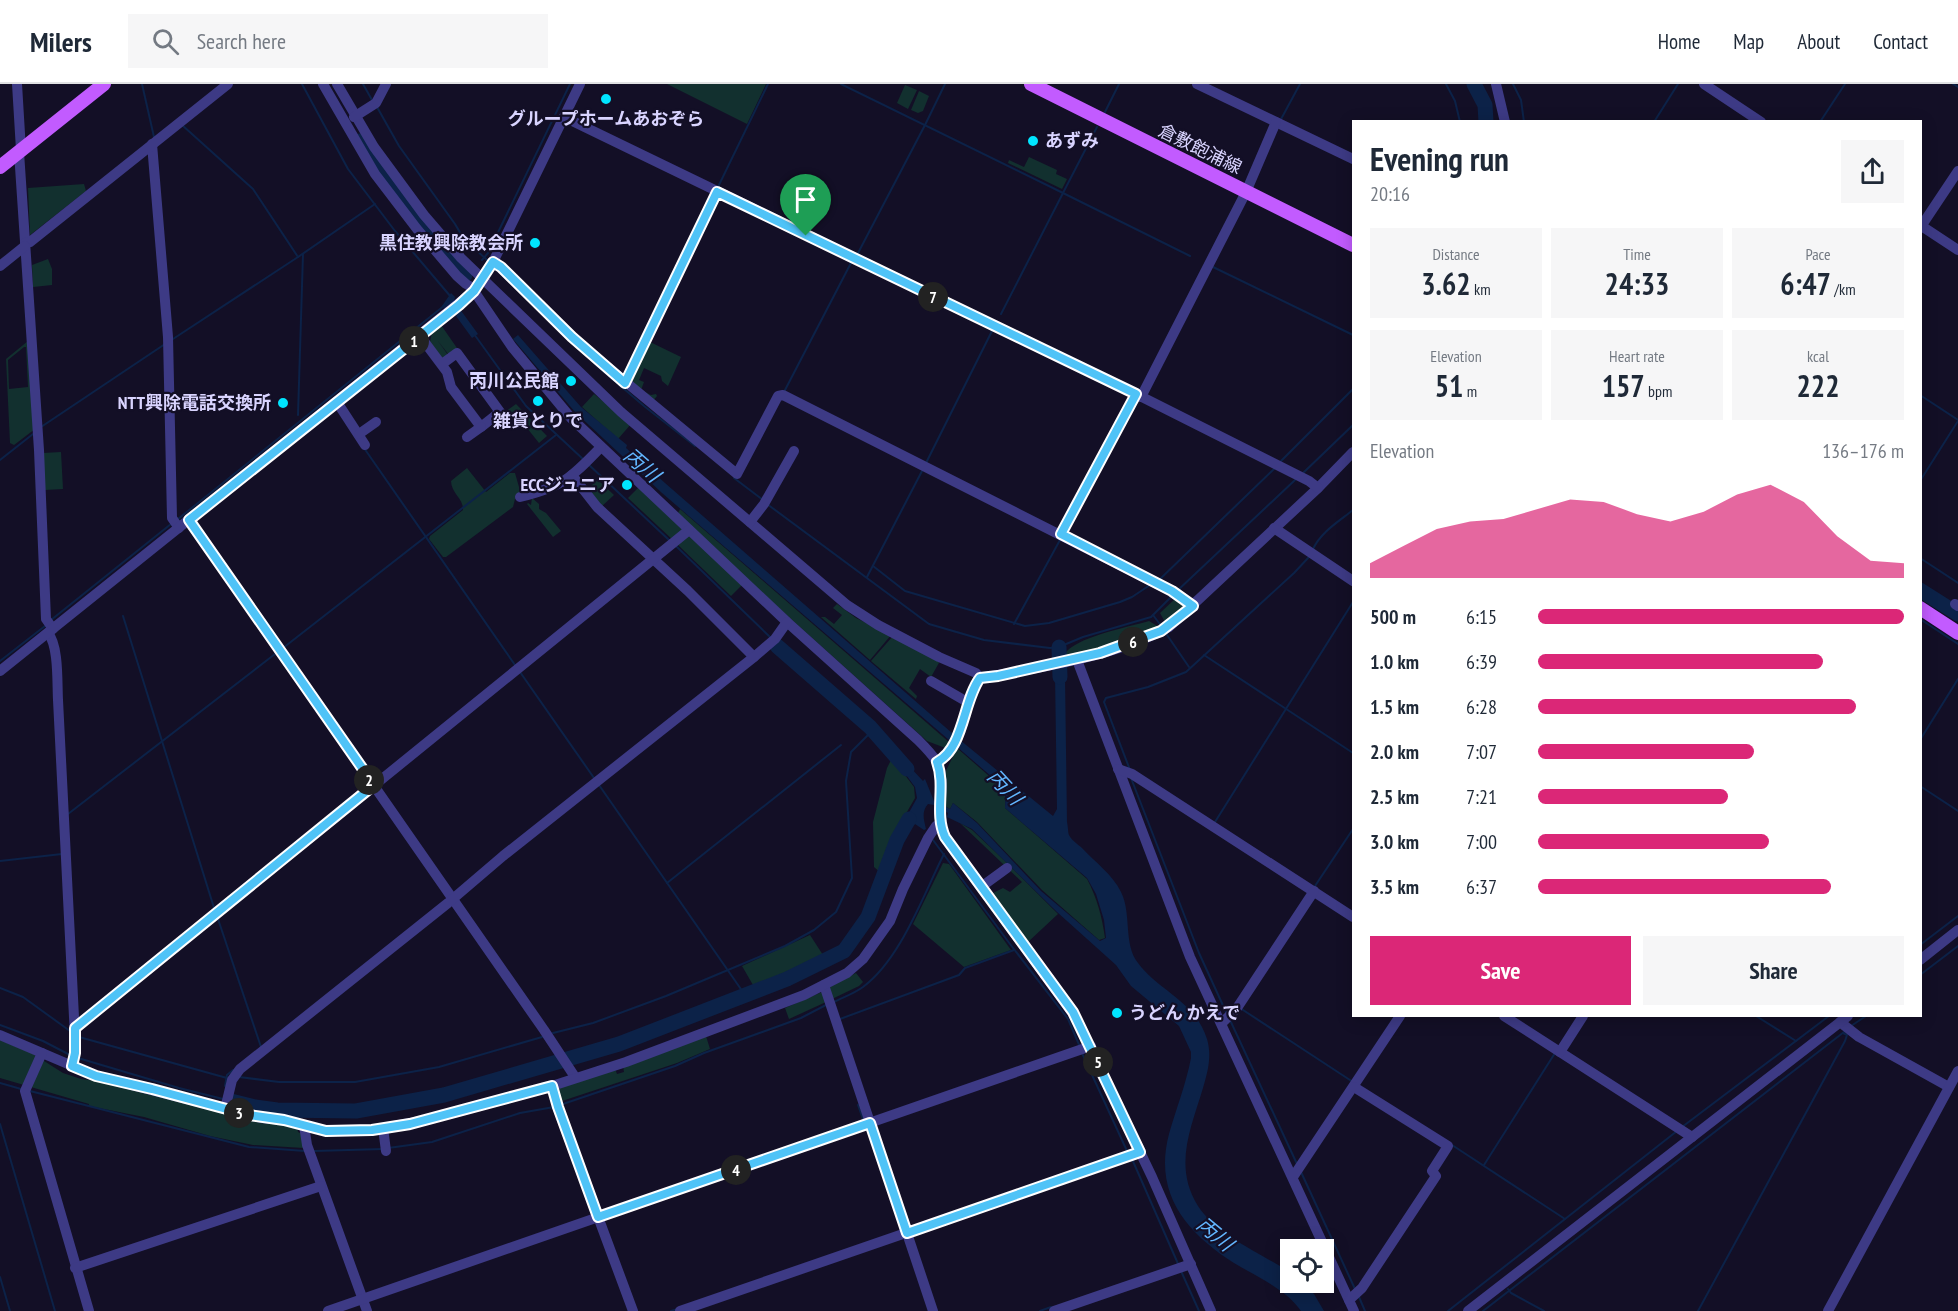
<!DOCTYPE html>
<html lang="en">
<head>
<meta charset="utf-8">
<style>
	body { margin:0; font-family:"PT Sans Narrow","Noto Sans JP",sans-serif; background:#f6f6f7; color:#1f2937; height:100vh; display:flex; flex-direction:column; font-size:22px; white-space:nowrap }
	* { box-sizing:border-box; margin:0 }
	p { font-size:20px; color:#747a83 }
	.icon { flex:none; width:33px; height:33px; fill:none; stroke:currentColor; stroke-width:2; stroke-linecap:round; stroke-linejoin:round }
	.map { position:relative; flex:1; overflow:hidden }
	.drawer { position:absolute; left:1352px; top:36px; width:570px; height:897px; display:flex; flex-direction:column; background:#fff; border-radius:0px; box-shadow:0 3px 15px #0003 }
	.drawer>* { flex:none }
	.tools { position:absolute; left:1280px; top:1155px; display:grid; gap:12px }
	.tools a { display:grid; place-items:center; width:54px; height:54px; border-radius:0px; background:#fff; box-shadow:0 3px 15px #0003; font-size:30px }
	.pin { position:absolute; display:grid; place-items:center; width:51px; height:51px; color:#fff; margin:-62px -26px; border-radius:50% 50% 50% 0; rotate:-45deg; box-shadow:0 0 6px #0007 }
	.pin .icon { rotate:45deg }
	.km { position:absolute; width:30px; height:30px; margin:-15px; border-radius:50%; background:#222; color:#fff; font-size:16px; line-height:30px; text-align:center }
	.round { display:grid; place-items:center; flex:none; width:63px; height:63px; border-radius:0px; background:#f6f6f7 }
	.head { display:flex; align-items:center; justify-content:space-between; height:102px; padding:0 18px }
	h1 { font-size:33px; font-weight:700; line-height:45px }
	.stats { display:grid; grid-template-columns:repeat(3,1fr); gap:9px; height:102px; padding:6px 18px }
	.stats div { display:grid; align-content:center; border-radius:0px; background:#f6f6f7; text-align:center }
	.stats b { font-size:30px; font-weight:700 }
	.stats small { font-size:16px; font-weight:400 }
	.stats p { font-size:16px }
	.chart { height:168px; padding:12px 18px }
	.chart p { display:flex; justify-content:space-between }
	.chart svg { width:100%; height:108px; margin-top:6px; fill:#db2777; opacity:.7 }
	.button { display:flex; gap:12px; margin-top:auto; padding:12px 18px }
	.button a { flex:1; height:69px; border-radius:0px; background:#db2777; color:#fff; font-size:24px; font-weight:700; line-height:69px; text-align:center }
	.button a+a { background:#f6f6f7; color:#1f2937 }
	ul { padding:0 18px; list-style:none; font-size:20px }
	li { display:grid; grid-template-columns:96px 72px 1fr; align-items:center; height:45px }
	li i { height:15px; border-radius:8px; background:#db2777 }
	header { display:flex; align-items:center; gap:36px; box-sizing:border-box; height:84px; padding:0 30px; background:#fff; border-bottom:2px solid #e0e1e3 }
	header strong { font-size:28px }
	nav { display:flex; gap:33px; margin-inline-start:auto; font-size:21px }
	.search { width:420px; height:54px; background:#f6f6f7; display:flex; align-items:center; gap:15px; box-sizing:border-box; padding:0 21px; border-radius:0px; color:#747a83; font-size:22px }
	.map>svg:first-child { display:block }
	.green { fill:#12302f; fill-rule:evenodd }
	.water { fill:#0c2248 }
	.lines { fill:none; stroke-linecap:round; stroke-linejoin:round }
	.stream { stroke:#0c2248; stroke-width:2 }
	.river { stroke:#0c2248; stroke-width:15 }
	.minor { stroke:#3d3a85; stroke-width:10 }
	.major { stroke:#c25bff; stroke-width:14 }
	.route-casing { stroke:#fff; stroke-width:12 }
	.route { stroke:#4fc3f7; stroke-width:8 }
	.poi-dot { fill:#00e5ff; stroke:#130f26; stroke-width:2 }
	.labels { text-anchor:middle; stroke-width:4.5; stroke-linejoin:round; paint-order:stroke }
	.poi-label { font-size:18px; font-weight:bold; fill:#d9d4ff; stroke:#130f26; text-anchor:end }
	.street-label { font-size:18px; fill:#d9d4ff; stroke:#130f26 }
	.water-label { font-size:20px; font-style:italic; fill:#62b6ff; stroke:#130f26 }
</style>
</head>
<body>
<header>
<strong>Milers</strong>
<div class="search"><svg class="icon" aria-label="search" viewBox="0 0 24 24"><circle cx="10" cy="10" r="6"/><path d="M15 15l6 6"/></svg>Search here</div>
<nav><a>Home</a><a>Map</a><a>About</a><a>Contact</a></nav>
</header>
<div class="map">
<svg width="1958" height="1227" viewBox="0 0 1958 1227">
	<rect width="100%" height="100%" fill="#130f26"/>
	<g class="green">
		<polygon points="667,0 766,0 747,40"/>
		<polygon points="905,1 917,6 908,25 897,19"/>
		<polygon points="919,7 929,12 923,27 918,29 911,26"/>
		<polygon points="1029,73 1057,86 1056,90 1067,95 1062,105 1008,79 1009,76 1024,83"/>
		<polygon points="84,100 86,107 30,151 28,104"/>
		<polygon points="48,175 52,185 52,201 33,203 32,181"/>
		<polygon points="441,241 457,264 449,271 438,257 448,271 443,274 440,273 430,258 432,248"/>
		<path d="M28,257L35,345L14,361L10,359L6,275ZM24,263H26L28,303L9,305L8,276Z"/>
		<polygon points="648,257 681,273 668,302 662,297 661,292 644,284 639,296 644,298 641,306 651,311 656,310 657,312 652,318 628,299"/>
		<polygon points="594,310 631,340 618,355 582,323"/>
		<polygon points="516,320 547,352 539,359 523,339 513,345 502,330"/>
		<polygon points="61,368 63,405 45,406 43,369"/>
		<path d="M467,384L486,408L510,389H515L521,410L515,415L513,423L446,473H443L429,455L430,452L463,426C464,415 451,409 451,397Z"/>
		<polygon points="598,396 614,411 601,423 586,406"/>
		<polygon points="639,403 683,446 674,457 628,414"/>
		<polygon points="532,414 539,420 539,425 546,429 561,447 553,453 527,420 528,419 531,421"/>
		<polygon points="680,425 950,659 948,665 927,657 751,499 678,429"/>
		<polygon points="690,451 743,500 731,512 677,460"/>
		<polygon points="1177,513 1188,521 1166,540 1160,529"/>
		<polygon points="837,520 856,534 891,551 870,576 821,533 825,533 834,540 842,531 833,524"/>
		<path d="M1149,537L1159,543L1101,565L1081,570L1064,571C1074,553 1129,543 1149,537Z"/>
		<polygon points="893,552 940,577 931,593 920,585 909,604 917,612 916,615 871,577"/>
		<path d="M957,664L1005,706V724L1087,795C1097,814 1102,832 1105,854L1099,856L1042,806L977,738L953,719L950,725L945,722L944,691Z"/>
		<polygon points="892,674 914,703 915,714 897,745 881,789 874,783 873,738 887,684"/>
		<polygon points="960,739 972,746 1005,777 1058,830 1028,858 993,809 1003,804 1010,808 1022,798"/>
		<polygon points="943,779 949,780 1011,866 964,883 913,840"/>
		<polygon points="810,851 823,871 779,891 753,901 742,882"/>
		<polygon points="856,889 863,898 859,902 832,915 828,904"/>
		<polygon points="822,908 826,918 789,935 785,924"/>
		<polygon points="706,952 710,965 677,979 559,1018 557,1005 615,985 617,990 624,988 623,982"/>
		<polygon points="0,956 33,970 63,989 81,995 103,998 248,1036 297,1043 298,1048 302,1050 304,1064 253,1061 210,1052 144,1033 89,1022 89,1020 0,994"/>
	</g>
	<g class="water">
		<polygon points="451,209 455,213 454,217 478,250 472,254 456,232 459,228 451,219 444,224 442,222"/>
		<path d="M518,251L581,323L627,361L626,364L665,399L960,656L1053,732L1057,725L1055,590L1057,584L1063,585L1065,592L1067,738C1068,742 1068,749 1069,751C1071,756 1079,761 1082,764C1095,778 1113,791 1121,808C1132,830 1123,860 1138,879C1160,908 1195,917 1207,955C1212,972 1208,987 1203,1004C1191,1044 1173,1082 1198,1122C1216,1150 1261,1170 1290,1188V1198L1302,1199L1314,1210L1324,1227H1301C1286,1205 1257,1193 1234,1179C1187,1149 1153,1110 1169,1050C1176,1025 1186,1000 1191,974V968L1179,942L1131,902L1116,881L1057,828L972,745L947,733L948,729L934,721L928,720C921,728 924,736 926,745L924,746L915,740L901,754L896,752L917,714L915,703L892,672L896,668L923,697L925,695L934,717L950,725L953,719L977,739L1041,807L1100,857L1106,854L1104,836L1096,810L1087,794L1005,724L1006,705L662,409L575,328L513,255Z"/>
	</g>
	<g class="lines">
		<g class="stream">
			<polyline points="142,0 154,53"/>
			<polyline points="302,0 348,85 395,147 451,213"/>
			<polyline points="363,0 372,16"/>
			<polyline points="841,0 1063,109 1097,43"/>
			<polyline points="1446,0 1455,17 1460,38"/>
			<polyline points="1513,0 1521,16 1524,38"/>
			<polyline points="1953,0 1958,3"/>
			<path d="M377,23L399,62L455,140C463,156 474,164 487,176"/>
			<polyline points="1105,28 1119,0"/>
			<polyline points="1280,37 1300,0"/>
			<polyline points="1654,38 1678,0"/>
			<polyline points="1820,38 1845,0"/>
			<polyline points="182,41 253,105 298,173"/>
			<polyline points="718,103 768,0"/>
			<polyline points="857,171 925,41 945,0"/>
			<polyline points="482,176 488,169 570,0"/>
			<polyline points="1213,183 1353,251"/>
			<polyline points="1001,230 1063,109 1190,172"/>
			<polyline points="474,250 526,322 584,376"/>
			<polyline points="173,255 298,173 375,120"/>
			<polyline points="595,280 644,322 695,362"/>
			<polyline points="784,308 852,177"/>
			<polyline points="1920,311 1958,336"/>
			<polyline points="298,331 303,170"/>
			<polyline points="41,343 165,260"/>
			<polyline points="364,364 515,581"/>
			<polyline points="0,376 33,350"/>
			<polyline points="1281,377 1353,305"/>
			<polyline points="926,379 993,245"/>
			<polyline points="588,380 669,456"/>
			<polyline points="1302,390 1353,341"/>
			<polyline points="734,394 763,416"/>
			<polyline points="1920,397 1958,337"/>
			<polyline points="767,420 929,540 984,556 1050,564 1059,563 1083,553 1151,533 1173,511"/>
			<polyline points="178,435 445,221"/>
			<polyline points="676,462 771,554"/>
			<path d="M1313,465C1321,448 1338,438 1353,426"/>
			<polyline points="1920,474 1958,499"/>
			<polyline points="873,482 905,507 1025,542 1049,539 1120,518 1132,513 1150,501"/>
			<polyline points="867,493 922,387"/>
			<polyline points="1158,497 1275,384"/>
			<polyline points="1177,507 1295,396"/>
			<polyline points="1153,531 1162,543"/>
			<polyline points="123,532 215,827"/>
			<polyline points="1920,535 1958,560"/>
			<polyline points="51,536 171,440"/>
			<polyline points="1014,540 1060,456"/>
			<polyline points="1165,548 1189,583"/>
			<polyline points="283,564 556,351"/>
			<polyline points="1204,571 1353,669"/>
			<polyline points="0,577 45,542"/>
			<polyline points="520,588 594,694"/>
			<polyline points="1920,656 1958,595"/>
			<polyline points="1130,686 1104,618 1106,614 1148,603 1186,588 1294,489 1309,473"/>
			<polyline points="1131,694 1199,869 1226,928"/>
			<polyline points="599,701 745,911"/>
			<polyline points="1920,702 1958,727"/>
			<polyline points="68,730 275,570"/>
			<polyline points="1215,738 1353,518"/>
			<polyline points="933,756 1010,860 1068,935 1080,963"/>
			<polyline points="0,777 62,770"/>
			<polyline points="667,799 841,661"/>
			<polyline points="1315,802 1353,745"/>
			<polyline points="217,832 261,963"/>
			<polyline points="1920,861 1958,832"/>
			<polyline points="1920,891 1958,862"/>
			<polyline points="0,904 23,913 70,947"/>
			<path d="M834,918C844,913 855,909 863,903C901,875 923,811 944,770"/>
			<polyline points="1240,924 1353,998"/>
			<polyline points="1756,932 1796,957"/>
			<polyline points="840,935 959,891 965,884 1014,866"/>
			<polyline points="1230,936 1297,1080"/>
			<polyline points="0,941 43,957 70,971"/>
			<polyline points="1851,942 1866,932"/>
			<polyline points="553,949 593,939 666,912 785,862 814,846 836,828 852,794 846,697 851,668 873,646"/>
			<polyline points="79,953 227,994"/>
			<polyline points="1082,969 1127,1067"/>
			<polyline points="78,974 179,1004 223,1015"/>
			<polyline points="239,993 279,998 355,998 439,983 542,953"/>
			<polyline points="0,999 21,1005"/>
			<polyline points="225,1002 227,991 233,986"/>
			<polyline points="30,1007 249,1063 305,1067"/>
			<polyline points="560,1021 675,982 704,969 801,934 826,921"/>
			<polyline points="858,1021 864,1038"/>
			<polyline points="0,1040 55,1227"/>
			<polyline points="1682,1043 1829,932"/>
			<polyline points="1452,1061 1565,1135"/>
			<polyline points="388,1064 432,1058 520,1029 554,1023"/>
			<polyline points="314,1067 383,1065"/>
			<polyline points="1132,1075 1179,1182"/>
			<polyline points="1484,1081 1555,969"/>
			<polyline points="1301,1088 1355,1205"/>
			<polyline points="1181,1187 1199,1227"/>
			<polyline points="0,1193 10,1227"/>
			<polyline points="1508,1205 1511,1209 1544,1227"/>
			<polyline points="1359,1213 1365,1227"/>
			<polyline points="671,1227 678,1225"/>
			<polyline points="1040,1227 1051,1223"/>
			<polyline points="1448,1227 1677,1047"/>
			<polyline points="1483,1227 1844,948"/>
			<polyline points="1698,1227 1845,957 1847,951 1843,949"/>
		</g>
		<g class="river">
			<polyline points="1474,0 1485,21 1486,38"/>
			<polyline points="360,57 412,129 465,191"/>
			<polyline points="1920,506 1958,530"/>
			<polyline points="777,562 870,643 907,685"/>
			<polyline points="1059,563 1060,593"/>
			<polyline points="231,1017 255,1023 277,1026 356,1027 444,1011 619,960 787,895 844,867 868,833 897,756 909,735"/>
		</g>
		<g class="minor">
			<polyline points="17,0 21,66"/>
			<polyline points="323,0 375,90 417,145 457,192 466,200 475,205"/>
			<path d="M337,0L374,63L424,131L461,174L621,328L847,521L878,541L939,573L976,589L980,594C1041,583 1114,573 1169,543L1318,404L1353,368"/>
			<polyline points="1197,0 1353,75"/>
			<polyline points="1496,0 1505,38"/>
			<polyline points="1704,0 1761,38"/>
			<polyline points="354,33 376,19 386,0"/>
			<polyline points="564,33 1136,310 1309,397 1318,404"/>
			<polyline points="152,60 168,253 172,434 179,444"/>
			<polyline points="19,68 39,366 46,535 53,545"/>
			<polyline points="1920,141 1958,166"/>
			<polyline points="1920,144 1958,87"/>
			<polyline points="25,159 30,158 228,0"/>
			<polyline points="493,178 501,184 581,261 737,390 778,312 783,311 1171,507 1193,521"/>
			<polyline points="0,182 25,162"/>
			<path d="M474,207L512,263L571,334L787,538L918,656C925,663 932,670 937,678C948,700 934,729 945,753L1076,934L1152,1093L1211,1227"/>
			<polyline points="420,252 447,288 451,303 481,343 500,328 457,269 442,280"/>
			<polyline points="625,299 717,108"/>
			<polyline points="1141,313 1246,108 1276,38"/>
			<polyline points="337,318 365,361"/>
			<polyline points="359,350 376,338"/>
			<polyline points="467,353 481,343"/>
			<polyline points="572,391 597,423 688,507 754,573"/>
			<path d="M520,413C564,402 571,394 601,363"/>
			<polyline points="189,436 544,946 575,993"/>
			<polyline points="750,438 764,420 794,367"/>
			<polyline points="1274,444 1353,497"/>
			<polyline points="1061,450 1136,310"/>
			<polyline points="1955,520 1958,522"/>
			<path d="M48,549C59,562 57,599 58,616L75,953V969L72,982"/>
			<polyline points="1077,576 1190,873 1354,1227"/>
			<polyline points="0,587 474,207 495,174 580,0"/>
			<polyline points="931,597 969,619"/>
			<path d="M937,678C964,664 963,617 980,594"/>
			<polyline points="1118,685 1132,690 1353,833"/>
			<polyline points="981,803 1007,784"/>
			<polyline points="1920,876 1958,846"/>
			<polyline points="824,901 933,1227"/>
			<polyline points="1504,932 1692,1053"/>
			<polyline points="1840,938 1859,953 1949,1003"/>
			<polyline points="1222,939 1237,924 1314,807"/>
			<polyline points="75,944 689,446"/>
			<polyline points="0,951 96,992 261,1034 284,1036 326,1047 372,1046 426,1036 552,1002 626,978 804,911 847,889 863,875 890,837 903,805 928,754 936,742 941,741"/>
			<polyline points="1560,968 1583,932"/>
			<polyline points="42,969 25,1007 89,1227"/>
			<polyline points="552,1002 558,1025 633,1227"/>
			<polyline points="225,1025 232,996 240,985 448,819 503,772 754,573 775,555 787,538"/>
			<polyline points="304,1041 307,1061 367,1227"/>
			<polyline points="383,1044 386,1067"/>
			<polyline points="1293,1093 1400,932"/>
			<polyline points="75,1184 321,1102"/>
			<polyline points="1349,1216 1362,1204 1436,1092 1432,1087 1448,1062 1354,1003"/>
			<polyline points="328,1227 1091,962"/>
			<polyline points="680,1227 1140,1068"/>
			<polyline points="1054,1227 1191,1180"/>
			<polyline points="1468,1227 1848,932"/>
			<polyline points="1828,1227 1958,987"/>
		</g>
		<g class="major">
			<polyline points="1031,0 1353,161"/>
			<polyline points="0,83 104,0"/>
			<polyline points="1920,524 1958,549"/>
		</g>
	</g>
	<g class="lines">
		<defs>
			<path id="route" d="M717,108L1136,310L1061,450L1172,507L1193,522L1161,547L1100,569L998,592L980,594C963,617 964,664 937,678C946,703 934,729 945,753L1073,928L1140,1068L907,1149L870,1039L598,1133L558,1023L552,1002L410,1040L372,1046L326,1047L284,1036L249,1031L152,1005L96,992L72,982L75,969V944L374,701L189,436L459,221L474,207L493,178L501,183L572,253L625,299Z"/>
		</defs>
		<use href="#route" class="route-casing"/>
		<use href="#route" class="route"/>
	</g>
	<g class="poi-dot">
		<circle cx="606" cy="15" r="6"/>
		<circle cx="1033" cy="57" r="6"/>
		<circle cx="535" cy="159" r="6"/>
		<circle cx="571" cy="297" r="6"/>
		<circle cx="538" cy="317" r="6"/>
		<circle cx="283" cy="319" r="6"/>
		<circle cx="627" cy="401" r="6"/>
		<circle cx="1117" cy="929" r="6"/>
	</g>
	<g class="labels">
		<g class="poi-label">
			<text x="606" y="41" text-anchor="middle">グループホームあおぞら</text>
			<text x="1045" y="63" text-anchor="start">あずみ</text>
			<text x="523" y="165">黒住教興除教会所</text>
			<text x="559" y="303">丙川公民館</text>
			<text x="271" y="325">NTT興除電話交換所</text>
			<text x="538" y="343" text-anchor="middle">雑貨とりで</text>
			<text x="615" y="407">ECCジュニア</text>
			<text x="1129" y="935" text-anchor="start">うどん かえで</text>
		</g>
		<g class="street-label">
			<text transform="translate(1200 65) rotate(26)" y="6">倉敷飽浦線</text>
		</g>
		<g class="water-label">
			<text transform="translate(642 381) rotate(41)" y="7">丙川</text>
			<text transform="translate(1005 703) rotate(47)" y="7">丙川</text>
			<text transform="translate(1215 1150) rotate(40)" y="7">丙川</text>
		</g>
	</g>
</svg>
<div class="tools">
<a><svg class="icon" aria-label="locate" viewBox="0 0 24 24"><circle cx="12" cy="12" r="6"/><path d="M12 2v4M12 18v4M2 12h4M18 12h4"/></svg></a>
</div>
<div class="pin" style="left:806px;top:152px;background:#1e9e55"><svg class="icon" aria-label="arrive" viewBox="0 0 24 24"><path d="M6 21V4h12l-3 4 3 4H6"/></svg></div>
<b class="km" style="left:414px;top:257px">1</b>
<b class="km" style="left:369px;top:696px">2</b>
<b class="km" style="left:239px;top:1029px">3</b>
<b class="km" style="left:736px;top:1086px">4</b>
<b class="km" style="left:1098px;top:978px">5</b>
<b class="km" style="left:1133px;top:558px">6</b>
<b class="km" style="left:933px;top:213px">7</b>
<section class="drawer">
<div class="head"><div><h1>Evening run</h1><p>20:16</p></div><a class="round"><svg class="icon" aria-label="share" viewBox="0 0 24 24"><path d="M12 15V3M7 8l5-5 5 5M5 13v7h14v-7"/></svg></a></div>
<div class="stats">
<div><p>Distance</p><b>3.62<small> km</small></b></div>
<div><p>Time</p><b>24:33</b></div>
<div><p>Pace</p><b>6:47<small> /km</small></b></div>
</div>
<div class="stats">
<div><p>Elevation</p><b>51<small> m</small></b></div>
<div><p>Heart rate</p><b>157<small> bpm</small></b></div>
<div><p>kcal</p><b>222</b></div>
</div>
<div class="chart"><p><span>Elevation</span>136–176 m</p>
<svg viewBox="0 0 160 44" preserveAspectRatio="none"><path d="M0 44V38L10 31L20 24L30 21L40 20L50 16L60 12L70 13L80 18L90 21L100 17L110 10L120 6L130 13L140 27L150 37L160 38V44z"/></svg>
</div>
<ul>
<li><b>500 m</b>6:15<i style="width:100%"></i></li>
<li><b>1.0 km</b>6:39<i style="width:78%"></i></li>
<li><b>1.5 km</b>6:28<i style="width:87%"></i></li>
<li><b>2.0 km</b>7:07<i style="width:59%"></i></li>
<li><b>2.5 km</b>7:21<i style="width:52%"></i></li>
<li><b>3.0 km</b>7:00<i style="width:63%"></i></li>
<li><b>3.5 km</b>6:37<i style="width:80%"></i></li>
</ul>
<div class="button"><a>Save</a><a>Share</a></div>
</section>
</div>
</body>
</html>
